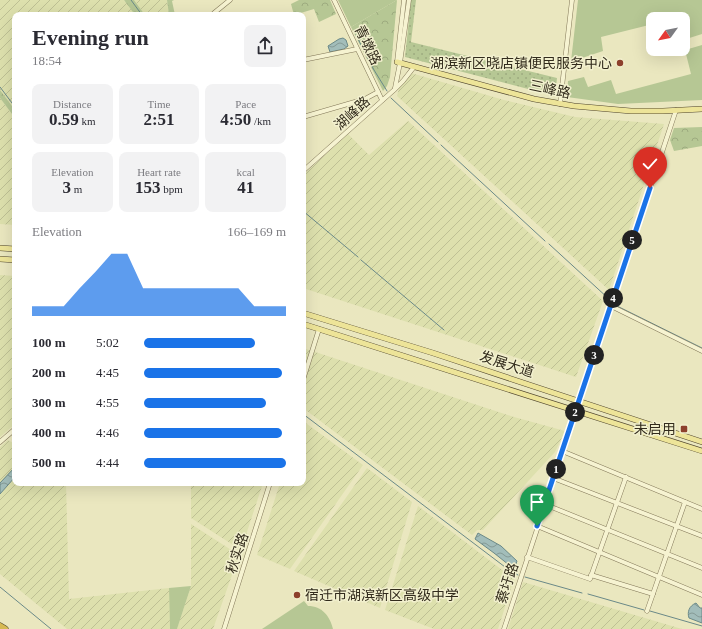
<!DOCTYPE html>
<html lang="en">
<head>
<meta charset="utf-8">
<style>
	body { margin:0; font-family:"Times New Roman","Noto Sans SC",serif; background:#f2f2f3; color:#2b2b33; height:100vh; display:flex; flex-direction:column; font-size:15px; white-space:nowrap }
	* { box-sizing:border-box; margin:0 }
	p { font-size:13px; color:#7c7c81 }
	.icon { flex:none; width:22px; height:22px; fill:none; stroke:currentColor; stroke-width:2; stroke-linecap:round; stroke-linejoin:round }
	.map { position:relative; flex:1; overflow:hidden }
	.side { position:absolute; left:12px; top:12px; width:294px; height:474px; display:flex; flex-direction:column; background:#fff; border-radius:8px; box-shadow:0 4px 16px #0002 }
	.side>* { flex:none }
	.needle { width:26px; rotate:237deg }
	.tools { position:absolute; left:646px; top:12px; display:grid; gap:8px }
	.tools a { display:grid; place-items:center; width:44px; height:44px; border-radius:8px; background:#fff; box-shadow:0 4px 16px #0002; font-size:20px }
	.pin { position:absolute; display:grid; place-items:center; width:34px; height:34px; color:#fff; margin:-41px -17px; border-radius:50% 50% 50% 0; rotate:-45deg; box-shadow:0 0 4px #0007 }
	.pin .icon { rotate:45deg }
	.km { position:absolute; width:20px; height:20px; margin:-10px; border-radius:50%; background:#222; color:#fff; font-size:11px; line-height:20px; text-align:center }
	.round { display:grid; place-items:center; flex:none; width:42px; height:42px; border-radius:8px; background:#f2f2f3 }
	.head { display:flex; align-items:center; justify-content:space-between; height:68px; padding:0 20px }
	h1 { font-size:22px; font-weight:600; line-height:30px }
	.metrics { display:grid; grid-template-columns:repeat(3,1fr); gap:6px; height:68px; padding:4px 20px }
	.metrics div { display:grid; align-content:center; border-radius:8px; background:#f2f2f3; text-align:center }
	.metrics b { font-size:17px; font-weight:600 }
	.metrics small { font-size:11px; font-weight:400 }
	.metrics p { font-size:11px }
	.chart { height:112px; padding:8px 20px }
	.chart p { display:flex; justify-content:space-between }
	.chart svg { width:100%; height:72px; margin-top:4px; fill:#1a73e8; opacity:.7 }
	ul { padding:0 20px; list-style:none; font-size:13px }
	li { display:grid; grid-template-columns:64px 48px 1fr; align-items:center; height:30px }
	li i { height:10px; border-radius:5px; background:#1a73e8 }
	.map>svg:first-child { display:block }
	.farmland { fill:url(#farmland-furrows) }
	.grass { fill:url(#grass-dots) }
	.forest { fill:url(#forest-crowns) }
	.garden { fill:#b6c794 }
	.water { fill:url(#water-waves); stroke:#6a8988 }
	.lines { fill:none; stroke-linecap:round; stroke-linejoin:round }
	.stream { stroke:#6a8988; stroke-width:1 }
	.minor-casing { stroke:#827758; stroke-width:5 }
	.major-casing { stroke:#4f442d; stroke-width:6 }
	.highway-casing { stroke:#4f442d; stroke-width:7 }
	.minor { stroke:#f6f3d1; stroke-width:4 }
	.major { stroke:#ede498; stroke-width:5 }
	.highway { stroke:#d6b953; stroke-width:6 }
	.route-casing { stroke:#fff; stroke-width:8 }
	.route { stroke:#1a73e8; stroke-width:5 }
	.poi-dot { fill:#8d402c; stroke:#f2f0ce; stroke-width:1.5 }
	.labels { text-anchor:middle; stroke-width:3; stroke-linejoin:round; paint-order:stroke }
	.street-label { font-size:14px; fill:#322b1c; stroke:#f2f0ce }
	.poi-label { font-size:14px; fill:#322b1c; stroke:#f2f0ce; text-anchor:end }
</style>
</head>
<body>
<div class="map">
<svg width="702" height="629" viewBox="0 0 702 629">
	<defs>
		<pattern id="farmland-furrows" width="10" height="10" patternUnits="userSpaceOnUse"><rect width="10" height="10" fill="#dde0ad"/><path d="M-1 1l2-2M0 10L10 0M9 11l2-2" fill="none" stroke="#bec094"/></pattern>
		<pattern id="grass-dots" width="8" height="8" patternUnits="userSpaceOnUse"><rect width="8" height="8" fill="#b6c794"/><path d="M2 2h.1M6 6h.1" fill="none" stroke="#9dab7f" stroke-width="1.8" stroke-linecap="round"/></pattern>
		<pattern id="forest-crowns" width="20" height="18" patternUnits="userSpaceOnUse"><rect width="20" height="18" fill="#b6c794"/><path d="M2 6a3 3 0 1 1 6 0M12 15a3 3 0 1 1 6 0" fill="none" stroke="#9dab7f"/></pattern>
		<pattern id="water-waves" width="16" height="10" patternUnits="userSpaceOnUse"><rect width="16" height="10" fill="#a2bdba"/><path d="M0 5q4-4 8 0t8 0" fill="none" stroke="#859a96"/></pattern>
	</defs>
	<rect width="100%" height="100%" fill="#eae7bf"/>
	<g class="farmland">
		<polygon points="0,0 124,0 135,15 15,15 15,110 0,90"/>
		<polygon points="134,0 167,0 169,15 145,15"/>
		<polygon points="411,73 504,100 575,117 664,124 609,290 397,96 399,88"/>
		<polygon points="0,98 15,118 15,225 0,224"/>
		<polygon points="408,121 603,301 576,377 303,288 303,175 348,134 369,155"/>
		<polygon points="0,275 15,276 15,424 0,437"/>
		<polygon points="303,348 514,417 565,431 555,452 483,530 477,530 472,535 303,408"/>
		<polygon points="303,421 363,465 290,569 257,555 280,483 303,483"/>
		<polygon points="8,440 15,444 15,483 66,483 69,599 169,588 170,629 67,629 0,574 0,447"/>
		<polygon points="367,468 412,502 380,608 294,571"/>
		<polygon points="191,483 263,483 241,550 191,518"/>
		<polygon points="418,506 514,579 498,629 434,629 385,610"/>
		<polygon points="191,524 239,555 213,629 177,629 191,586"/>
		<polygon points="523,582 682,629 508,629"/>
	</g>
	<polygon class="grass" points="411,0 416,0 411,42 557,78 555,96 405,57"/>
	<g class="forest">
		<polygon points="124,0 134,0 145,15 135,15"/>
		<polygon points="167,0 174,0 172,1 175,15 169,15"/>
		<polygon points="299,0 330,0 336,14 319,22 314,9 294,15 291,4"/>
		<polygon points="397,0 390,77 387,86 383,91 351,27"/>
		<polygon points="0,90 15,110 15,118 0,98"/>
		<polygon points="702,127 702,146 674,151 670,140 674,128"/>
	</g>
	<g class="garden">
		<polygon points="338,0 397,0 351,27"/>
		<polygon points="578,0 702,0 702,34 683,40 683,19 677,19 677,18 672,19 653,19 653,24 601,37 603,51 582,58 581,56 577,57 580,67 570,70"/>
		<polygon points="702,45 702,100 618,104 567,97 568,81 584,77 588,87 611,80 616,94 691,74 685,50"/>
		<polygon points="191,586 177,629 170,629 169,588"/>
		<path d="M304,601L308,606C322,606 330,616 333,629H262Z"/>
	</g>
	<g class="water">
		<polygon points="343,38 346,40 348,46 344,49 330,52 328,46 339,39"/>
		<polygon points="15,467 15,477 0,494 0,483"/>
		<polygon points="478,533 501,546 517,561 514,569 494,553 475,539"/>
		<path d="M696,603L700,608H702V623L689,618C687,612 689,606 696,603Z"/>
	</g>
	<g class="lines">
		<g class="stream">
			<polyline points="131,0 142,15"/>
			<polyline points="356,35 374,70 387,91"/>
			<polyline points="0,87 15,107"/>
			<polyline points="391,98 438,142"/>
			<polyline points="441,145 545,241"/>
			<polyline points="303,211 358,257"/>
			<polyline points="549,244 609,299"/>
			<polyline points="361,260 444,330"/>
			<polyline points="615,304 619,307 702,348"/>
			<polyline points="303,414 509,570 518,575"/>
			<polyline points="525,577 582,593"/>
			<polyline points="0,587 51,629"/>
			<polyline points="588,594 644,610"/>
			<polyline points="650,611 702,626"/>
		</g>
		<defs>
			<g id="minor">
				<polyline points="334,0 382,100"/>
				<polyline points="214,15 214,13 230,0"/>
				<polyline points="303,60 357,49"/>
				<polyline points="397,62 404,0"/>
				<polyline points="395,88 400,63 409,0"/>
				<polyline points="560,104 572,0"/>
				<polyline points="303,117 365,99 378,92"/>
				<polyline points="303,171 394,90 403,81 414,67"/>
				<polyline points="611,306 702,351"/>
				<polyline points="303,380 319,329"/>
				<polyline points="0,442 15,429"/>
				<polyline points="562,451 702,509"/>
				<polyline points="553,478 702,536"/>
				<polyline points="549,506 702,568"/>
				<polyline points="537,526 702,595"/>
				<polyline points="527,557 590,579 626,477"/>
				<polyline points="591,575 653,594"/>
				<polyline points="647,611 685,502"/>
				<polyline points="224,629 270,483"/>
				<polyline points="504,629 676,110"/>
			</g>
			<g id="major">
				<polyline points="397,62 534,99 574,106 631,111 663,111 702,109"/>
				<polyline points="0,248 15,249"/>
				<polyline points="0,259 15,260"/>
				<polyline points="303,313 433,353 702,442"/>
				<polyline points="303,324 702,451"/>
			</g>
			<polyline id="highway" points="0,626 5,629"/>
		</defs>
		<use href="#minor" class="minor-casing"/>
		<use href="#major" class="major-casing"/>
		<use href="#highway" class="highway-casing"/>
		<use href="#minor" class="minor"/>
		<use href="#major" class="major"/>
		<use href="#highway" class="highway"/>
	</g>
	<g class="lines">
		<defs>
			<polyline id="route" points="537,526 650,188"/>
		</defs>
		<use href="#route" class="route-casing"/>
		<use href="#route" class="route"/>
	</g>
	<g class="poi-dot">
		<circle cx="620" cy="63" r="4"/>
		<rect x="680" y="425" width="8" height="8" rx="2"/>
		<circle cx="297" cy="595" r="4"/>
	</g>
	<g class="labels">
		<g class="street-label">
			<text transform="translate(368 45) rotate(64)" y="5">青墩路</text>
			<text transform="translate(550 89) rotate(12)" y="5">三峰路</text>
			<text transform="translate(352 113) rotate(-42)" y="5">湖峰路</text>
			<text transform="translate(507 364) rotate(18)" y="5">发展大道</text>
			<text transform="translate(237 553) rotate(-72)" y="5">秋实路</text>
			<text transform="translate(507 583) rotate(-72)" y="5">蔡圩路</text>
		</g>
		<g class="poi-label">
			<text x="612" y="68">湖滨新区晓店镇便民服务中心</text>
			<text x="676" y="434">未启用</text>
			<text x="305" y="600" text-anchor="start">宿迁市湖滨新区高级中学</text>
		</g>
	</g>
</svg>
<div class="tools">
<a><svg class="needle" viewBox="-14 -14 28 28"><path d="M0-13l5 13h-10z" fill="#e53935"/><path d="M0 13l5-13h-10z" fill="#7c7c81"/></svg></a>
</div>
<div class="pin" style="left:537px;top:526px;background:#1e9e55"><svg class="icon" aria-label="arrive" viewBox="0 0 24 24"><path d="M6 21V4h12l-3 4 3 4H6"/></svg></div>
<div class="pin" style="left:650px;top:188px;background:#d93025"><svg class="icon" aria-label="check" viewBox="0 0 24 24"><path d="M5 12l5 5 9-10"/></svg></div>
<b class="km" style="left:556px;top:469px">1</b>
<b class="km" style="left:575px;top:412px">2</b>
<b class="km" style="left:594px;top:355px">3</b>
<b class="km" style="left:613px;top:298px">4</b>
<b class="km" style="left:632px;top:240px">5</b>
<section class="side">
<div class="head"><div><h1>Evening run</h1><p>18:54</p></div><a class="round"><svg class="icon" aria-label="share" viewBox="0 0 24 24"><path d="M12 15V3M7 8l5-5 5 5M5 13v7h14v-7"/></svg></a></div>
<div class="metrics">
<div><p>Distance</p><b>0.59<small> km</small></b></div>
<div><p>Time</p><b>2:51</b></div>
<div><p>Pace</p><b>4:50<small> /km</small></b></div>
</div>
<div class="metrics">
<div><p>Elevation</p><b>3<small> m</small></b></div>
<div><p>Heart rate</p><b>153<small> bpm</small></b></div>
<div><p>kcal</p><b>41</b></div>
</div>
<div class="chart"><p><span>Elevation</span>166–169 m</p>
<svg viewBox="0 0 160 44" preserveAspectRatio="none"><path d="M0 44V38L10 38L20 38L30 27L40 17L50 6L60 6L70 27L80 27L90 27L100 27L110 27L120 27L130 27L140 38L150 38L160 38V44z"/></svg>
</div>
<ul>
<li><b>100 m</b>5:02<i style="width:78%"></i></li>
<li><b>200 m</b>4:45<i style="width:97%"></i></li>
<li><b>300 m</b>4:55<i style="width:86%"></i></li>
<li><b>400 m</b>4:46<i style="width:97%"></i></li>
<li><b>500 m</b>4:44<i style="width:100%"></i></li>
</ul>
</section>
</div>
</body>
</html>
